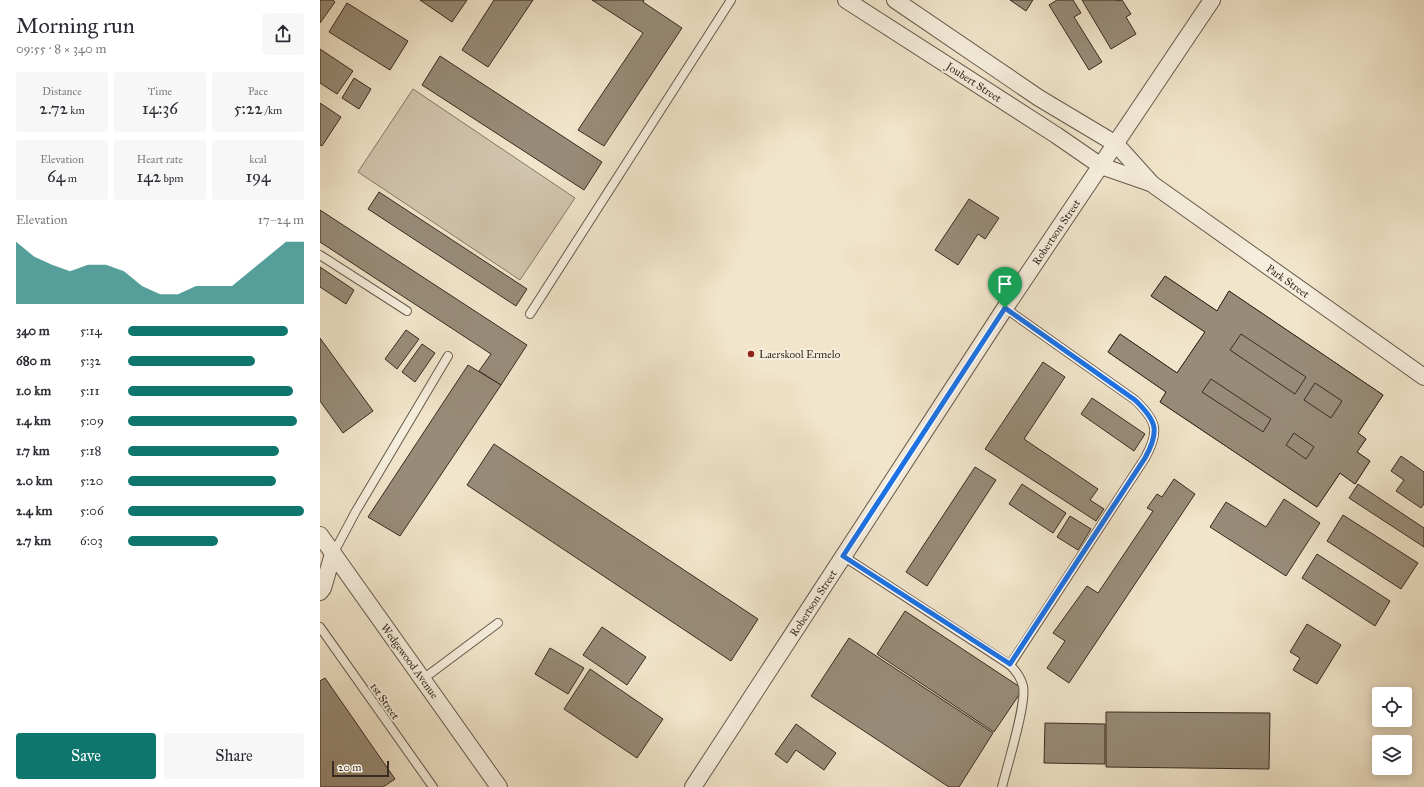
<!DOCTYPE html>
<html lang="en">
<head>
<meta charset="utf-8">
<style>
	body { margin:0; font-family:"IM FELL Great Primer",serif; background:#f7f7f7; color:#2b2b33; height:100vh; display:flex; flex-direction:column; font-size:15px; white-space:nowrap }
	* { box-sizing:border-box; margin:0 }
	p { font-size:13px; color:#7c7c81 }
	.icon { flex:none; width:22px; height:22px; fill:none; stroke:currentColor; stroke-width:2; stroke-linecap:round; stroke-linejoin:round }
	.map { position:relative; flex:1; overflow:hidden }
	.side { display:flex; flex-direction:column; background:#fff; width:320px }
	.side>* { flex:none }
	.buttons { position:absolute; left:1052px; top:687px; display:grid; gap:8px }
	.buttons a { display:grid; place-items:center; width:40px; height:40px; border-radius:4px; background:#fff; box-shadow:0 2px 10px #0003; font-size:20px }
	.scale { position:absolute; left:12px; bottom:10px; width:57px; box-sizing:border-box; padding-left:4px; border:2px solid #382b21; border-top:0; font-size:11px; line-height:14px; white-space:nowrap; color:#382b21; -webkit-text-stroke:3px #f6eedd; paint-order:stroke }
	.pin { position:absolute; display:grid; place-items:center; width:34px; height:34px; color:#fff; margin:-41px -17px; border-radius:50% 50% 50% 0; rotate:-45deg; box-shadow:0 0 4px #0007 }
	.pin .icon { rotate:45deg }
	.round { display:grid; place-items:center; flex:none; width:42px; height:42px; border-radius:4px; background:#f7f7f7 }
	.head { display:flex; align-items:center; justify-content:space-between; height:68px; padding:0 16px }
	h1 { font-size:22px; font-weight:600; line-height:30px }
	.figures { display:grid; grid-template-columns:repeat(3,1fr); gap:6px; height:68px; padding:4px 16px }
	.figures div { display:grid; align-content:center; border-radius:4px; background:#f7f7f7; text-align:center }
	.figures b { font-size:17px; font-weight:600 }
	.figures small { font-size:11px; font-weight:400 }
	.figures p { font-size:11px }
	.chart { height:112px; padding:8px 16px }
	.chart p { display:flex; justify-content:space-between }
	.chart svg { width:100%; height:72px; margin-top:4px; fill:#0f766e; opacity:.7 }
	.action { display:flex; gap:8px; margin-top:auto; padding:8px 16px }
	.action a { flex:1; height:46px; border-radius:4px; background:#0f766e; color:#fff; font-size:16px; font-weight:600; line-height:46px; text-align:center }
	.action a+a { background:#f7f7f7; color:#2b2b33 }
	ul { padding:0 16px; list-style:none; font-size:13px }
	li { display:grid; grid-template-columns:64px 48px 1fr; align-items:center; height:30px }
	li i { height:10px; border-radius:5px; background:#0f766e }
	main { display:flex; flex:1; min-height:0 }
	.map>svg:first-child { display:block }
	.green { fill:#d2c5ae; stroke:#857868 }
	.building { fill:#988c79; stroke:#382b21; fill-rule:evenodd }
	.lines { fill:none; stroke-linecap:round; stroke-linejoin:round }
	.service-casing { stroke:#665a4c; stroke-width:10 }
	.minor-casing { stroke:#665a4c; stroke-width:18 }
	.service { stroke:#f6eedd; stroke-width:8 }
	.minor { stroke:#f6eedd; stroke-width:16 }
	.route-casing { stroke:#fff; stroke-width:8 }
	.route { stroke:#1a73e8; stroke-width:5 }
	.poi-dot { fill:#8f2418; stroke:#f6eedd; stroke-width:1.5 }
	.labels { text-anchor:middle; stroke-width:4; stroke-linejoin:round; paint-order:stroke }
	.street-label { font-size:11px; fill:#382b21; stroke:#f6eedd }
	.poi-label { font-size:11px; fill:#382b21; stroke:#f6eedd; text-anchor:start }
</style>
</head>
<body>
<main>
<section class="side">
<div class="head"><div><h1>Morning run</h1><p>09:55 · 8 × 340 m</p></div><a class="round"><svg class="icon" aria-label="share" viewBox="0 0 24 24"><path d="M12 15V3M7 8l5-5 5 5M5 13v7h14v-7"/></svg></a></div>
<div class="figures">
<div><p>Distance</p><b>2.72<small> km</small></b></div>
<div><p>Time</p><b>14:36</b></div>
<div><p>Pace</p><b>5:22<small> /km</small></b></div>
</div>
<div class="figures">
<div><p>Elevation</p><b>64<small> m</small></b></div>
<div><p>Heart rate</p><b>142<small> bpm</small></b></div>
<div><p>kcal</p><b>194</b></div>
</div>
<div class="chart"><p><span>Elevation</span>17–24 m</p>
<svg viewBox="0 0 160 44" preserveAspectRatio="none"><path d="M0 44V6L10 15L20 20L30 24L40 20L50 20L60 24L70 33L80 38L90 38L100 33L110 33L120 33L130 24L140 15L150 6L160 6V44z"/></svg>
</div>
<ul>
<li><b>340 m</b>5:14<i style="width:91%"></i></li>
<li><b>680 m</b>5:32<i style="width:72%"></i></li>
<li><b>1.0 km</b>5:11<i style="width:94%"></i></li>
<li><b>1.4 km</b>5:09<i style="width:96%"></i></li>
<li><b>1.7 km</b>5:18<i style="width:86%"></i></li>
<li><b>2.0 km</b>5:20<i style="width:84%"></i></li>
<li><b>2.4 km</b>5:06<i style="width:100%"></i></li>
<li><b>2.7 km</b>6:03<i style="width:51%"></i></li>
</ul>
<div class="action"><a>Save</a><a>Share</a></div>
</section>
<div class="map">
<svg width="1104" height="787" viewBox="0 0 1104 787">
	<rect width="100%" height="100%" fill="#f1e5cb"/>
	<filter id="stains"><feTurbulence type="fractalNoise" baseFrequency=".005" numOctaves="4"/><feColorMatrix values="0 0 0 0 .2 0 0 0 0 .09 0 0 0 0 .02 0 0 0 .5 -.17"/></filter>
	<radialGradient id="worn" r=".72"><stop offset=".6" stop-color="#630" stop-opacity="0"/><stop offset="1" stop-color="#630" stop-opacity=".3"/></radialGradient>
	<polygon class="green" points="93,89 255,198 200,280 38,172"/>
	<g class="building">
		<polygon points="0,0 13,0 15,2 0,23"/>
		<polygon points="100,0 147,0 132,22"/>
		<polygon points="174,0 213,0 168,67 142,50"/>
		<polygon points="272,0 324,0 323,2 362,28 284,146 258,130 323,33"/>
		<polygon points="690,0 713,0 706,11"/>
		<polygon points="737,0 753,0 761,13 754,17 782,62 769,70 729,5"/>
		<polygon points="762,0 796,0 797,1 802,0 811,14 806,17 816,34 791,49"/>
		<polygon points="27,3 88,41 70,70 9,32"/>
		<polygon points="0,49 33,71 17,94 0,83"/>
		<polygon points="120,56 282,162 264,190 102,85"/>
		<polygon points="34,78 51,89 39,109 22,98"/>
		<polygon points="0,103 21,117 2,146 0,145"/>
		<polygon points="59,192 207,289 196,306 48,209"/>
		<polygon points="649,199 679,218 665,239 658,234 638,265 615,250"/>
		<polygon points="0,210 207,345 181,385 159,371 171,354 0,242"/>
		<polygon points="0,267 34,290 26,304 0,287"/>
		<path d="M845,276L897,311L909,291L1063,395L1038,433L1046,439L1037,452L1050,461L1035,484L1020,473L997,507L840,402L846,392L788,352L800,334L857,373L885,332L831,296ZM921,334L986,377L975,394L910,350ZM891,379L951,419L943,432L882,392ZM995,383L1022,401L1011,418L984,400ZM974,433L994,447L986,459L966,445Z"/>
		<polygon points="845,276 897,311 909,291 1063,395 1038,433 1046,439 1037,452 1050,461 1035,484 1020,473 997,507 840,402 846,392 788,352 800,334 857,373 885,332 831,296"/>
		<polygon points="86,330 99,339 77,369 65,359"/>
		<polygon points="921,334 986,377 975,394 910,350"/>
		<polygon points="0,338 53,411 23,433 0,401"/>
		<polygon points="102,344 115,353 95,382 82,372"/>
		<polygon points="723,362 745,377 704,439 778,489 770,500 784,509 776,521 665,449"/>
		<polygon points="148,365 181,385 80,536 48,517"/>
		<polygon points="891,379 951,419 943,432 882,392"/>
		<polygon points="995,383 1022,401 1011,418 984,400"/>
		<polygon points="772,398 825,434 814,451 761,414"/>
		<polygon points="974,433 994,447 986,459 966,445"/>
		<polygon points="174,444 438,619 411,661 147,485"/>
		<polygon points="1081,456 1104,472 1104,504 1101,508 1076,491 1084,480 1071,471"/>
		<polygon points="655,467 676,480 607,586 586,572"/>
		<polygon points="854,479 875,494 749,683 727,668 745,641 733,633 767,586 778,593 833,511 827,508 837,494 842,497"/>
		<polygon points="702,484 746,513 733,533 689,504"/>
		<polygon points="1038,484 1104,528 1104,547 1029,498"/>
		<polygon points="964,499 1000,523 966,576 890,527 906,502 946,527"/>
		<polygon points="1023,515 1098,563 1081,589 1007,541"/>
		<polygon points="750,516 771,529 758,550 737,537"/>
		<polygon points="997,554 1070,601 1055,626 982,578"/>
		<polygon points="585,611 703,689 674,732 557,654"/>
		<polygon points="987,624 1021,645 997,684 973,670 980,658 970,652"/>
		<polygon points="282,627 326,657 307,685 263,655"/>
		<polygon points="529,638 673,733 639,787 629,787 491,696"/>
		<polygon points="230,648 264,668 248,694 215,674"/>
		<polygon points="270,669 343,719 317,758 244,709"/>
		<polygon points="5,678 75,779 63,787 0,787 0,681"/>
		<polygon points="786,712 950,713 949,769 786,767"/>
		<polygon points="725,723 785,724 785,764 724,763"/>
		<polygon points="476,724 516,753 504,770 476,750 467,763 455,754"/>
	</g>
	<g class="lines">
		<defs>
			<g id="service">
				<polyline points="0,255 87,311"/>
				<path d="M685,308L815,400C837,421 840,431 825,458L690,665"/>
				<polyline points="210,314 411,0"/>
				<polyline points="13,554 36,511 128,356"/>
				<path d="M523,556L690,665C695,670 701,678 703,686C707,703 687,766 682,787"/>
				<polyline points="0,627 113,787"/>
				<polyline points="103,679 178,623"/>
			</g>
			<g id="minor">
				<polyline points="526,0 736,135 781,166 830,183"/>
				<polyline points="575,0 719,98 796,144 832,184 1104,377"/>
				<polyline points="0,535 179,787"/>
				<polyline points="0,592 3,588 13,554"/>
				<polyline points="373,787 685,308 892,0"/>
			</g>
		</defs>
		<use href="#service" class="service-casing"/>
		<use href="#minor" class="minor-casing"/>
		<use href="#service" class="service"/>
		<use href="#minor" class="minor"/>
	</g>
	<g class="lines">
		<defs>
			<path id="route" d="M685,308L815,400C837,421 840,431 825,458L690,664L523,556Z"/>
		</defs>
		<use href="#route" class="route-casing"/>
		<use href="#route" class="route"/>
	</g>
	<circle class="poi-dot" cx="431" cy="354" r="4"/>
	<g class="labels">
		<g class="street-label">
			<text transform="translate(654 82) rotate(33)" y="4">Joubert Street</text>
			<text transform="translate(736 232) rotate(-56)" y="4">Robertson Street</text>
			<text transform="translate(968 281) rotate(35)" y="4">Park Street</text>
			<text transform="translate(493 603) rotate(-57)" y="4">Robertson Street</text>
			<text transform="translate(90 661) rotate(54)" y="4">Wedgewood Avenue</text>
			<text transform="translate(65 701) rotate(55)" y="4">1st Street</text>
		</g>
		<g class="poi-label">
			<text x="439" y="358">Laerskool Ermelo</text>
		</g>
	</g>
	<rect width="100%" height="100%" filter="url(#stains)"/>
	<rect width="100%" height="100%" fill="url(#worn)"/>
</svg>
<div class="buttons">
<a><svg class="icon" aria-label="locate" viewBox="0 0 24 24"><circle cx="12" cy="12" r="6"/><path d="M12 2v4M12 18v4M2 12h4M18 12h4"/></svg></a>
<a><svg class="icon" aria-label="layers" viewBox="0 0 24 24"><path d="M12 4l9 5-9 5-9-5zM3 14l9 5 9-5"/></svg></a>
</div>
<div class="scale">20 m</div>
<div class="pin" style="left:685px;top:308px;background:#1e9e55"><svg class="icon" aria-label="arrive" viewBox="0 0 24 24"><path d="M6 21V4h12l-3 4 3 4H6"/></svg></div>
</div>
</main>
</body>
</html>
